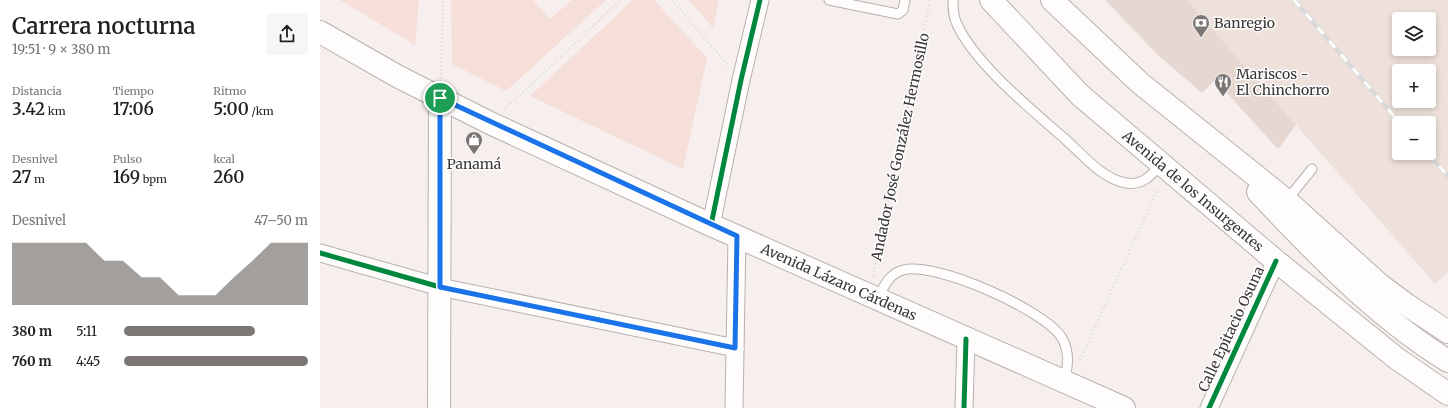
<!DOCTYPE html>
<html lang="es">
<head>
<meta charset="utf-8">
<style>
	body { margin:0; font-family:Merriweather,serif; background:#f6f6f6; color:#222; height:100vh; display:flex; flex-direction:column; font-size:15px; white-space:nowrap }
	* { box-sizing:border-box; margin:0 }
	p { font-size:13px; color:#767676 }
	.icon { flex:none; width:22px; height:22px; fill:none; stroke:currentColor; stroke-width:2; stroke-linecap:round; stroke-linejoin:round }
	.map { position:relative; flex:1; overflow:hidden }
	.side { display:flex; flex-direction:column; background:#fff; width:320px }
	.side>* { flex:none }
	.controls { position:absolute; left:1072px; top:12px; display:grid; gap:8px }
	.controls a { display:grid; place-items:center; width:44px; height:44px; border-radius:4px; background:#fff; box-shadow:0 2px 6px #0003; font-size:20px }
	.pin { position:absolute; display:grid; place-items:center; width:34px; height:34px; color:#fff; margin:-17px; border:2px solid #fff; border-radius:50%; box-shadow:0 1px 4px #0007 }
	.round { display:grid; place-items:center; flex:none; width:42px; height:42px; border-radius:4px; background:#f6f6f6 }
	.head { display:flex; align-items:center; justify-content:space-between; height:68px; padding:0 12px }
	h1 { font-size:22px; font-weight:600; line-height:30px }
	.stats { display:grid; grid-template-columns:repeat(3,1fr); gap:6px; height:68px; padding:4px 12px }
	.stats div { display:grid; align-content:center }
	.stats b { font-size:17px; font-weight:600 }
	.stats small { font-size:11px; font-weight:400 }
	.stats p { font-size:11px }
	.chart { height:112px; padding:8px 12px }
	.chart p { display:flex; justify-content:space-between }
	.chart svg { width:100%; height:72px; margin-top:4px; fill:#7c7775; opacity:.7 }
	ul { padding:0 12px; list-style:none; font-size:13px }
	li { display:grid; grid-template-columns:64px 48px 1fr; align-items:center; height:30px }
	li i { height:10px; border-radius:5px; background:#7c7775 }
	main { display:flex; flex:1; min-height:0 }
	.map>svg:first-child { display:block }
	.built { fill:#eee0db; fill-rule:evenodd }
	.green { fill:#f5dfd8 }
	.building { fill:#e6d7d1 }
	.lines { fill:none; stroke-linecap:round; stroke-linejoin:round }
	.lane-casing { stroke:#b7b1b0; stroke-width:11 }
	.street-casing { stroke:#b7b1b0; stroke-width:19 }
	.secondary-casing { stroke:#b7b1b0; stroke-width:24 }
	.path { stroke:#dbd9d9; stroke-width:2.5; stroke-dasharray:1 3; stroke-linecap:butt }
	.lane { stroke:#fefdfc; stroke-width:9 }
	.street { stroke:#fefdfc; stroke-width:17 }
	.secondary { stroke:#fefdfc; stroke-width:22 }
	.rail-casing { stroke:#dad8d8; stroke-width:4.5 }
	.rail { stroke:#fefefe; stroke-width:3; stroke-dasharray:9; stroke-linecap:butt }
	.cycleway-casing { stroke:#fefefe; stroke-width:8 }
	.cycleway { stroke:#00873e; stroke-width:5 }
	.route-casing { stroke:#fff; stroke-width:8 }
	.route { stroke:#1a73e8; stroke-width:5 }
	.labels { text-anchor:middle; stroke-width:3; stroke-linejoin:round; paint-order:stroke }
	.poi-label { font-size:14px; fill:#3a3634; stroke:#fefefe; text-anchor:start }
	.street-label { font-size:14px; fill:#3a3634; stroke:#fefefe }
</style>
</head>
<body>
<main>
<section class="side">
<div class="head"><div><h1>Carrera nocturna</h1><p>19:51 · 9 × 380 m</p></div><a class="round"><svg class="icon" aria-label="share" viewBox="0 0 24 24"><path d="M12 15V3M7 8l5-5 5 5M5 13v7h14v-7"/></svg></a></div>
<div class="stats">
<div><p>Distancia</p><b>3.42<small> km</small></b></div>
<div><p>Tiempo</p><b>17:06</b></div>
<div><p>Ritmo</p><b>5:00<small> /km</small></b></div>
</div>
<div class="stats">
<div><p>Desnivel</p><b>27<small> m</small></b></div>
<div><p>Pulso</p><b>169<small> bpm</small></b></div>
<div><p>kcal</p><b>260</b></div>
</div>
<div class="chart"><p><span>Desnivel</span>47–50 m</p>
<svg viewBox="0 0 160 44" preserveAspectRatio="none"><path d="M0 44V6L10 6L20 6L30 6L40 6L50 17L60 17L70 27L80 27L90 38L100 38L110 38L120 27L130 17L140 6L150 6L160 6V44z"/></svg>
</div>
<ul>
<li><b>380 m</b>5:11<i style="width:71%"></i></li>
<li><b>760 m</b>4:45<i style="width:100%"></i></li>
</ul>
</section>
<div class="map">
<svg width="1128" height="408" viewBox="0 0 1128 408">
	<rect width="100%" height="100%" fill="#f6efed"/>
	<path class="built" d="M867,0H1128V273L1115,284ZM1079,19H1109V49H1079ZM1079,71H1109V101H1079ZM1079,123H1109V153H1079Z"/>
	<g class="green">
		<polygon points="20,0 99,0 95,45"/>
		<polygon points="131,0 213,0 230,19 252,0 286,0 186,91 132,64"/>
		<polygon points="313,0 334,0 387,58 363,169 210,96"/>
		<polygon points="369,0 399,0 393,28"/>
	</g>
	<polygon class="building" points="785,0 867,0 976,125 958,149 895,80 882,93 840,57"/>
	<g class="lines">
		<defs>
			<g id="lane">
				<polyline points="509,0 578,14 583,10 585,0"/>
				<path d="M633,0C633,8 633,17 637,24C654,63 712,110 745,139C762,154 782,179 806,183C822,186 832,175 841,164"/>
				<polyline points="967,200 992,169"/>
				<path d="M558,298C564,286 569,274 583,270C615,261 725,310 742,338C750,352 748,367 744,382"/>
			</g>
			<g id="street">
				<polyline points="391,225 421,80 440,0"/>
				<polyline points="0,253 120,287 415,348"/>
				<polyline points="414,408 417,236"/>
				<polyline points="644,408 646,339"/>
				<polyline points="889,408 956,261"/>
			</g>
			<g id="secondary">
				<polyline points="671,0 760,95 956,261 1076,358 1128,394"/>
				<polyline points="732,0 820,83 967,201 1060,285 1087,305 1128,332"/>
				<polyline points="0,32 77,76 170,123 391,225 804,408"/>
				<path d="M938,192C995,253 1057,317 1128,361"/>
				<polyline points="119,408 120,99"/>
			</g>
		</defs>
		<use href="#lane" class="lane-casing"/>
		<use href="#street" class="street-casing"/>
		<use href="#secondary" class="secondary-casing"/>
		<g class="path">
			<polyline points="352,0 408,65"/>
			<polyline points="121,78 123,0"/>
			<polyline points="185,109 301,0"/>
			<polyline points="553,276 610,0"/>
			<polyline points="760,360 839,186"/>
		</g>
		<use href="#lane" class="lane"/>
		<use href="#street" class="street"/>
		<use href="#secondary" class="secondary"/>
		<defs>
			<g id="rail">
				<polyline points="974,0 1080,123"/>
				<polyline points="1107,153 1128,176"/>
			</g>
		</defs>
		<use href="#rail" class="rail-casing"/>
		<use href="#rail" class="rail"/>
		<defs>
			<g id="cycleway">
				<polyline points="391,225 421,80 440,0"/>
				<polyline points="0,253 120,287 415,348"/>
				<polyline points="644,408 646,339"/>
				<polyline points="889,408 956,261"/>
			</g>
		</defs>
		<use href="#cycleway" class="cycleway-casing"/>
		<use href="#cycleway" class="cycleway"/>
	</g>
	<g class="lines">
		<defs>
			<polygon id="route" points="120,98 417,236 415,348 120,287"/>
		</defs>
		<use href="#route" class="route-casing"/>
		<use href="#route" class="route"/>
	</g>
	<defs>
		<symbol id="bank-pin" viewBox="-11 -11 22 30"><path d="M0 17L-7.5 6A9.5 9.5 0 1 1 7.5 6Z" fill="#7c7775" stroke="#fefefe"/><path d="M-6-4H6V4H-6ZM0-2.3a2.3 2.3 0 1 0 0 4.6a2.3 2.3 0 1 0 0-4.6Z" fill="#fff"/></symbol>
		<symbol id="restaurant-pin" viewBox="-11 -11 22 30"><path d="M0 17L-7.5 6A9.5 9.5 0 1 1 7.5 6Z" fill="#7c7775" stroke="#fefefe"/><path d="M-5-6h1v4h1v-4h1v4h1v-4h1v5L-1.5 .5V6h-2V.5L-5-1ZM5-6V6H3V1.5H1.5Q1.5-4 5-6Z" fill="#fff"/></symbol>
		<symbol id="shop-pin" viewBox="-11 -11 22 30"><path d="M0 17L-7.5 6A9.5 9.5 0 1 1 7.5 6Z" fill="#7c7775" stroke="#fefefe"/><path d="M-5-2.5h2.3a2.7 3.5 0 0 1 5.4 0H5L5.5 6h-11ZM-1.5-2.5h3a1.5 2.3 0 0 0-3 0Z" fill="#fff"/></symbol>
	</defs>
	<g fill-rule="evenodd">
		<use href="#bank-pin" x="871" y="13" width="20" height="27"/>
		<use href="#restaurant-pin" x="893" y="72" width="20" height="27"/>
		<use href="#shop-pin" x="144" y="130" width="20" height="27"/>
	</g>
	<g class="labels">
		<g class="poi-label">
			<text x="894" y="28">Banregio</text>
			<text x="916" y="79">Mariscos -<tspan x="916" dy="16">El Chinchorro</tspan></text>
			<text x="154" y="169" text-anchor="middle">Panamá</text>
		</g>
		<g class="street-label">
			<text transform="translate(580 147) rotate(-78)" y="5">Andador José González Hermosillo</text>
			<text transform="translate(873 191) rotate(40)" y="5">Avenida de los Insurgentes</text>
			<text transform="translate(519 282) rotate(24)" y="5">Avenida Lázaro Cárdenas</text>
			<text transform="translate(911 329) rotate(-65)" y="5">Calle Epitacio Osuna</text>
		</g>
	</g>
</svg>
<div class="controls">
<a><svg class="icon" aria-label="layers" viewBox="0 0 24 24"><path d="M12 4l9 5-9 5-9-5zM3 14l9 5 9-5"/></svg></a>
<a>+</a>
<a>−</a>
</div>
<div class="pin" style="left:120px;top:98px;background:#1e9e55"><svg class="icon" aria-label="arrive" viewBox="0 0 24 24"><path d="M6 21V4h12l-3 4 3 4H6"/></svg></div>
</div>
</main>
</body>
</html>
